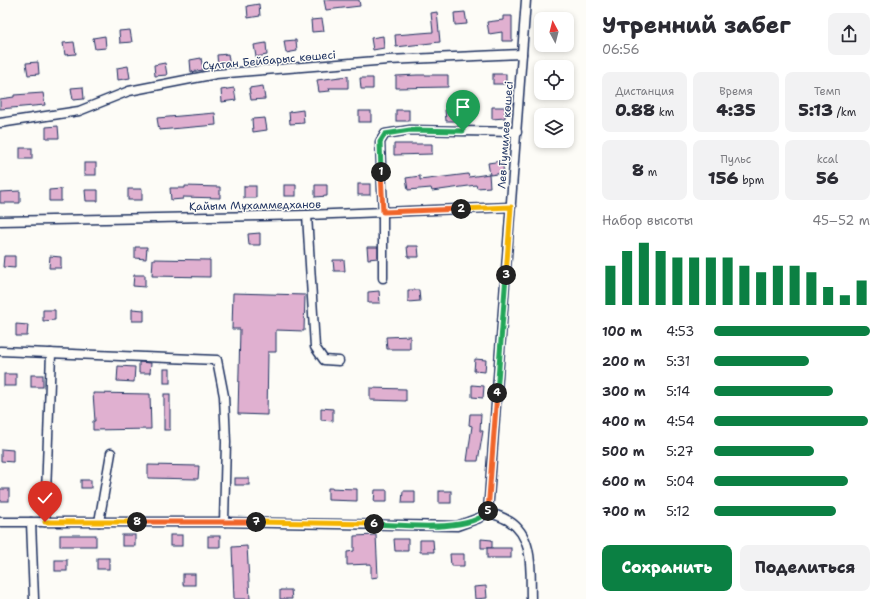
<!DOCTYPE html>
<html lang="ru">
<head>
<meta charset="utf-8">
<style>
	body { margin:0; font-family:"Shantell Sans",sans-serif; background:#f2f2f3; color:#2b2b33; height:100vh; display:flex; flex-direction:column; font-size:15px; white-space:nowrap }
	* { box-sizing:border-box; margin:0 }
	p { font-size:13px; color:#7c7c81 }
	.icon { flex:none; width:22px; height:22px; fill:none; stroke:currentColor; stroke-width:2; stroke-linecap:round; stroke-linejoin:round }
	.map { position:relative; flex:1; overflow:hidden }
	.details { display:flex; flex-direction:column; background:#fff; width:300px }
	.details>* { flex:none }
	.needle { width:26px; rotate:353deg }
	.fabs { position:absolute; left:534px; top:12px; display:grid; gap:8px }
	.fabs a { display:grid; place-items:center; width:40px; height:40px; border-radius:8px; background:#fff; box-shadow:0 2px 6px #0003; font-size:20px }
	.pin { position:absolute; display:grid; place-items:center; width:34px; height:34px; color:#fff; margin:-41px -17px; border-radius:50% 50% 50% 0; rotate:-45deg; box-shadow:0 0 4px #0007 }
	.pin .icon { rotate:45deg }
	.km { position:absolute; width:20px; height:20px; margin:-10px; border-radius:50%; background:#222; color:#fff; font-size:11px; line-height:20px; text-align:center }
	.round { display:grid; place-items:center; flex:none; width:42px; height:42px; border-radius:8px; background:#f2f2f3 }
	.head { display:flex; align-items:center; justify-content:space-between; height:68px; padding:0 16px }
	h1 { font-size:22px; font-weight:800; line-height:30px }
	.metrics { display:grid; grid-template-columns:repeat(3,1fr); gap:6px; height:68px; padding:4px 16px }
	.metrics div { display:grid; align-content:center; border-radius:8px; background:#f2f2f3; text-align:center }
	.metrics b { font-size:17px; font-weight:800 }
	.metrics small { font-size:11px; font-weight:400 }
	.metrics p { font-size:11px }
	.chart { height:112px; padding:8px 16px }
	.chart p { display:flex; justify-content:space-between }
	.chart svg { width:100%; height:72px; margin-top:4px; stroke:#0b8043; stroke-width:6 }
	.primary-button { display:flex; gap:8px; margin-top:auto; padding:8px 16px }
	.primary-button a { flex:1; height:46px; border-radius:8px; background:#0b8043; color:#fff; font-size:16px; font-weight:800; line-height:46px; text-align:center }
	.primary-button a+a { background:#f2f2f3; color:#2b2b33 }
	ul { padding:0 16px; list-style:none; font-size:13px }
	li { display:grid; grid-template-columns:64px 48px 1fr; align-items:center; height:30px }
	li i { height:10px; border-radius:5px; background:#0b8043 }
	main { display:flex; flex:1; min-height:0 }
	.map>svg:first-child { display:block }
	.building { fill:#e0b0d0; stroke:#1b2f5e }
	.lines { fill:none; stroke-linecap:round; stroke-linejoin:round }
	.minor-casing { stroke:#1b2f5e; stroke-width:11 }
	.minor { stroke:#fdfcf7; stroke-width:8 }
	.split-1-casing { stroke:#fff; stroke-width:8 }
	.split-2-casing { stroke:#fff; stroke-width:8 }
	.split-3-casing { stroke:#fff; stroke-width:8 }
	.split-4-casing { stroke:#fff; stroke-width:8 }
	.split-5-casing { stroke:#fff; stroke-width:8 }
	.split-6-casing { stroke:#fff; stroke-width:8 }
	.split-7-casing { stroke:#fff; stroke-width:8 }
	.split-8-casing { stroke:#fff; stroke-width:8 }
	.split-9-casing { stroke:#fff; stroke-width:8 }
	.split-1 { stroke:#22a559; stroke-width:5 }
	.split-2 { stroke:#f0652b; stroke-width:5 }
	.split-3 { stroke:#f5b400; stroke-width:5 }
	.split-4 { stroke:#22a559; stroke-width:5 }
	.split-5 { stroke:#f0652b; stroke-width:5 }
	.split-6 { stroke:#22a559; stroke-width:5 }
	.split-7 { stroke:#f5b400; stroke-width:5 }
	.split-8 { stroke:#f0652b; stroke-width:5 }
	.split-9 { stroke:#f5b400; stroke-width:5 }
	.labels { text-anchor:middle; stroke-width:3; stroke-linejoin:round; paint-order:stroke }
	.street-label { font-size:11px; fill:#1b2f5e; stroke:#fdfcf7 }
</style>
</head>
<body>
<main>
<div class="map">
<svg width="586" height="599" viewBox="0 0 586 599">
	<rect width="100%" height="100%" fill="#fdfcf7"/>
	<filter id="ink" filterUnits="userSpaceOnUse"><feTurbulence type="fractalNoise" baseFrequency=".025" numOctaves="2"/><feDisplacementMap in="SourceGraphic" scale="8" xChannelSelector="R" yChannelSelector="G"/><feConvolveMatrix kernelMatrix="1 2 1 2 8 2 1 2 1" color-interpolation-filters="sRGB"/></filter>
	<g filter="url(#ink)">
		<g class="building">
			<polygon points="324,0 359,0 360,6 326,10"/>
			<polygon points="259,4 260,16 248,18 247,6"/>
			<polygon points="437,12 440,42 396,47 395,35 433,32 431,13"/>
			<polygon points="465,12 467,24 455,25 454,13"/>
			<polygon points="503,16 512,16 512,41 502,41 502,32 489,34 487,22 503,20"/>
			<polygon points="322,19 324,31 312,32 311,20"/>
			<polygon points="130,30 132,42 120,43 119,31"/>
			<polygon points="105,36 106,48 95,49 93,38"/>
			<polygon points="383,36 384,48 373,50 371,38"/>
			<polygon points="296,40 297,51 286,53 284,41"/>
			<polygon points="74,42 76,54 65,55 63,43"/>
			<polygon points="266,43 267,55 256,57 254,45"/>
			<polygon points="228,54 230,66 218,67 217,55"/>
			<polygon points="201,58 203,70 191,72 190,60"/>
			<polygon points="38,62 39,74 28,75 26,63"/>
			<polygon points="165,63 167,75 155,76 154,65"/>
			<polygon points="128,66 130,78 118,80 117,68"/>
			<rect x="493" y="74" width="13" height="10"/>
			<polygon points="417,75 448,75 448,87 396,88 396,76"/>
			<polygon points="348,76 348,88 329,88 330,91 319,92 317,80"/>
			<polygon points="360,78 373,78 373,89 361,89"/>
			<polygon points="263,86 265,99 251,100 249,88"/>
			<polygon points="83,87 84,99 73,100 71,88"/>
			<polygon points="234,88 236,100 222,102 221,90"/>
			<polygon points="43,93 45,105 0,109 0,99 14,97 14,95"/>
			<polygon points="492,107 505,107 505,118 492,119"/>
			<polygon points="445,109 458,109 458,121 446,121"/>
			<polygon points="303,110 304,123 290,124 289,112"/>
			<rect x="396" y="110" width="13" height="11"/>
			<rect x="359" y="111" width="12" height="11"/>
			<polygon points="215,113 216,125 159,130 157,118"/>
			<polygon points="265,118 267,130 253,132 252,119"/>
			<polygon points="58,126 59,138 46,138 46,127"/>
			<polygon points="394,144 432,144 432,154 394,155"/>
			<rect x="20" y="148" width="12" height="11"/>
			<polygon points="502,161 504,173 490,175 488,163"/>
			<rect x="84" y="163" width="12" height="12"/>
			<polygon points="468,174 469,177 489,174 490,187 477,188 476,185 432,191 431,188 408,190 406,178 420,176 420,180"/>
			<rect x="358" y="184" width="12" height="11"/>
			<rect x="284" y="185" width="12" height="11"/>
			<polygon points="315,185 327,185 327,196 315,197"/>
			<polygon points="185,186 220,187 220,198 183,197 183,199 171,200 170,188 185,188"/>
			<rect x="244" y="186" width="12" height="12"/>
			<polygon points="61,189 61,201 49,201 49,190"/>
			<rect x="128" y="189" width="14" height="11"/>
			<polygon points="85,190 98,190 98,201 86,201"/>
			<polygon points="20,191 20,203 0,203 0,192"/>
			<polygon points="260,233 260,245 249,245 248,234"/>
			<polygon points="407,246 418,246 419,257 408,257"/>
			<polygon points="135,247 147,247 146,259 135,258"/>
			<polygon points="367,247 378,247 378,258 368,259"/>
			<polygon points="4,256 15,256 15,268 3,267"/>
			<polygon points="50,256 61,257 61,268 49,268"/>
			<polygon points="153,259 210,260 210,277 152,276"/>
			<polygon points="333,260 344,260 345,271 334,271"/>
			<polygon points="134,275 145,275 145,287 133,286"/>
			<polygon points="408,290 419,290 420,301 408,302"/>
			<polygon points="379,291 380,303 368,303 368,292"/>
			<polygon points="233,293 305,295 304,331 276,330 276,352 268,352 267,415 238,414 240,329 232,329"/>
			<polygon points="132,309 144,310 144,321 132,321"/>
			<polygon points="43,310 55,310 55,320 43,321"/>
			<polygon points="16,324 28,325 27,336 16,336"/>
			<polygon points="410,336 410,349 387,349 386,337"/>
			<polygon points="475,359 486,360 485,372 474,371"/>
			<polygon points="139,362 151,363 150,373 139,373"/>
			<polygon points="118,366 135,367 134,382 117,381"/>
			<rect x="164" y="369" width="6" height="14"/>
			<rect x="4" y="374" width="12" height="12"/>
			<rect x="31" y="375" width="12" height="12"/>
			<polygon points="472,385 484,386 483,398 472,397"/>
			<polygon points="370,388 406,389 406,401 370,400"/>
			<polygon points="93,393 150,394 151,429 93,430 93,421 95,421"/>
			<rect x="164" y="394" width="6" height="36"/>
			<polygon points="321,408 333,409 333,421 321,420"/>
			<polygon points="470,414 481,414 480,431 483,431 478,461 467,461 472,426 469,425"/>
			<polygon points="1,449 13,450 13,462 1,461"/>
			<polygon points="148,465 199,466 198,479 148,478"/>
			<rect x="235" y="478" width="14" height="7"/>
			<rect x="81" y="480" width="10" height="8"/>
			<polygon points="328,488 357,489 357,501 328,500"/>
			<rect x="0" y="489" width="9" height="12"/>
			<polygon points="375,490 387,490 387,502 374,502"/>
			<polygon points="403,491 415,491 415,503 402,503"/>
			<rect x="439" y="491" width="12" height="12"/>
			<rect x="60" y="535" width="36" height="11"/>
			<rect x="122" y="535" width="13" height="11"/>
			<rect x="170" y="535" width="12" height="11"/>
			<polygon points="376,535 378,577 371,578 371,564 347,565 347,552 354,551 354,536"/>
			<rect x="208" y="536" width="12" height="11"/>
			<polygon points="394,539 408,539 408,551 395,551"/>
			<polygon points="481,539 492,540 492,548 481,548"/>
			<polygon points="420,540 433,540 434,552 420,552"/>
			<polygon points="247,546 250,599 234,599 232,547"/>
			<rect x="487" y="548" width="24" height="10"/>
			<polygon points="450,554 464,554 464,566 451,566"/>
			<rect x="97" y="558" width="12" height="11"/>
			<rect x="55" y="560" width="12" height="11"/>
			<rect x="183" y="574" width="12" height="11"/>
			<polygon points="486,586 487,598 475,599 474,587"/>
			<polygon points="280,590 291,590 292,599 280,599"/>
		</g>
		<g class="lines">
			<defs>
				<g id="minor">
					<polyline points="0,123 79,111 129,91 216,74 388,60 522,54"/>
					<polyline points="307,215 315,347 324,360 339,361"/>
					<polyline points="0,221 307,215 511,207"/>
					<polyline points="383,278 383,212 380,142 385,134 410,130 517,132"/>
					<polyline points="0,351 217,360 224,396 226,442 224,522"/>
					<polyline points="488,512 526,0"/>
					<path d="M488,512C495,515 503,517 509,521C535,537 530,573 531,599"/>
					<polyline points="0,522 224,522 457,526 479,518 488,512"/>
					<polyline points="31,522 34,599"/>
					<polyline points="45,522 51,353"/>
					<polyline points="99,522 111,453"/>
				</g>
			</defs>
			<use href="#minor" class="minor-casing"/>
			<use href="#minor" class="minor"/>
		</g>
	</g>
	<g class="lines" filter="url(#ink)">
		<defs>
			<polyline id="split-1" points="381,172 380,142 385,134 410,130 463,131"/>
			<polyline id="split-2" points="381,172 383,212 461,209"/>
			<polyline id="split-3" points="461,209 511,207 506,275"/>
			<polyline id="split-4" points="497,393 506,275"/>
			<polyline id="split-5" points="488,511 497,393"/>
			<path id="split-6" d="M374,524C402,525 470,533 488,511"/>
			<polyline id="split-7" points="256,522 374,524"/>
			<polyline id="split-8" points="137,522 256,522"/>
			<polyline id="split-9" points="45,522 137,522"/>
		</defs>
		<use href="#split-1" class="split-1-casing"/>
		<use href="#split-2" class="split-2-casing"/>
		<use href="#split-3" class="split-3-casing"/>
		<use href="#split-4" class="split-4-casing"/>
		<use href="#split-5" class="split-5-casing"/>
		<use href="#split-6" class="split-6-casing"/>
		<use href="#split-7" class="split-7-casing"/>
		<use href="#split-8" class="split-8-casing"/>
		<use href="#split-9" class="split-9-casing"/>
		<use href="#split-1" class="split-1"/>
		<use href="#split-2" class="split-2"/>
		<use href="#split-3" class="split-3"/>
		<use href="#split-4" class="split-4"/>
		<use href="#split-5" class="split-5"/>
		<use href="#split-6" class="split-6"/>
		<use href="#split-7" class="split-7"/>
		<use href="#split-8" class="split-8"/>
		<use href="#split-9" class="split-9"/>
	</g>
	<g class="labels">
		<g class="street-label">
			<text transform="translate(269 60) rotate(-5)" y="4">Сұлтан Бейбарыс көшесі</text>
			<text transform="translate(505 135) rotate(-86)" y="4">Лев Гумилев көшесі</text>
			<text transform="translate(255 205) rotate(-1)" y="4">Қайым Мұхаммедханов</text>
		</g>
	</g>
</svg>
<div class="fabs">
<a><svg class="needle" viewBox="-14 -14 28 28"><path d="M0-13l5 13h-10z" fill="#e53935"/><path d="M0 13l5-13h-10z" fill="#7c7c81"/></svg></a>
<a><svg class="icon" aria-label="locate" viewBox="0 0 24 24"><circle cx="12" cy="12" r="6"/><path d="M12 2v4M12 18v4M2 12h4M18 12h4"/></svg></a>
<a><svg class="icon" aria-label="layers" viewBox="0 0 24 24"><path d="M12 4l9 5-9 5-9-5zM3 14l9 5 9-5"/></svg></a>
</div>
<div class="pin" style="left:463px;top:131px;background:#1e9e55"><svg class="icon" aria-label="arrive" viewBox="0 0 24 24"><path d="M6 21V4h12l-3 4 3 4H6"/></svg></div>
<div class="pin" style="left:45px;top:522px;background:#d93025"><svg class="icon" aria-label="check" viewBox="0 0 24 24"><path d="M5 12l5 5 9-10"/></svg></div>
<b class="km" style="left:381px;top:172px">1</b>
<b class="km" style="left:461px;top:209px">2</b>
<b class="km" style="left:506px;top:275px">3</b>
<b class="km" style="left:497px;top:393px">4</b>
<b class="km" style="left:488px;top:511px">5</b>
<b class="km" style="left:374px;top:524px">6</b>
<b class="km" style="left:256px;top:522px">7</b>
<b class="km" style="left:137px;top:522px">8</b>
</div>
<section class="details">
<div class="head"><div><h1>Утренний забег</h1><p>06:56</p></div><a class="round"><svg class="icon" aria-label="share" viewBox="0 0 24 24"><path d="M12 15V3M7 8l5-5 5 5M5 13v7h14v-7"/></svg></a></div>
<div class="metrics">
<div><p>Дистанция</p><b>0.88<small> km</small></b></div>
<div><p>Время</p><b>4:35</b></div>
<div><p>Темп</p><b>5:13<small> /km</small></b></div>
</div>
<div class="metrics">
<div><b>8<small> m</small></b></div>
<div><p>Пульс</p><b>156<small> bpm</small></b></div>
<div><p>kcal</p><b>56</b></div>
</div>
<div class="chart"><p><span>Набор высоты</span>45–52 m</p>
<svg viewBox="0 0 160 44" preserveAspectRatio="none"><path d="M5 44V20M15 44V11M25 44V6M35 44V11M45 44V15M55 44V15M65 44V15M75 44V15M85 44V20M95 44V24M105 44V20M115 44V20M125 44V24M135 44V33M145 44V38M155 44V29"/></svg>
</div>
<ul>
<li><b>100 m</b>4:53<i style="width:100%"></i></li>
<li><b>200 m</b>5:31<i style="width:61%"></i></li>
<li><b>300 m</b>5:14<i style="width:76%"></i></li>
<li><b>400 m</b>4:54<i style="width:99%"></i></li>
<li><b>500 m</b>5:27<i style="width:64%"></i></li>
<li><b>600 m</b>5:04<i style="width:86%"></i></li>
<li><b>700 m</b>5:12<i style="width:78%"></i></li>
</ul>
<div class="primary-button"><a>Сохранить</a><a>Поделиться</a></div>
</section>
</main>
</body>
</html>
